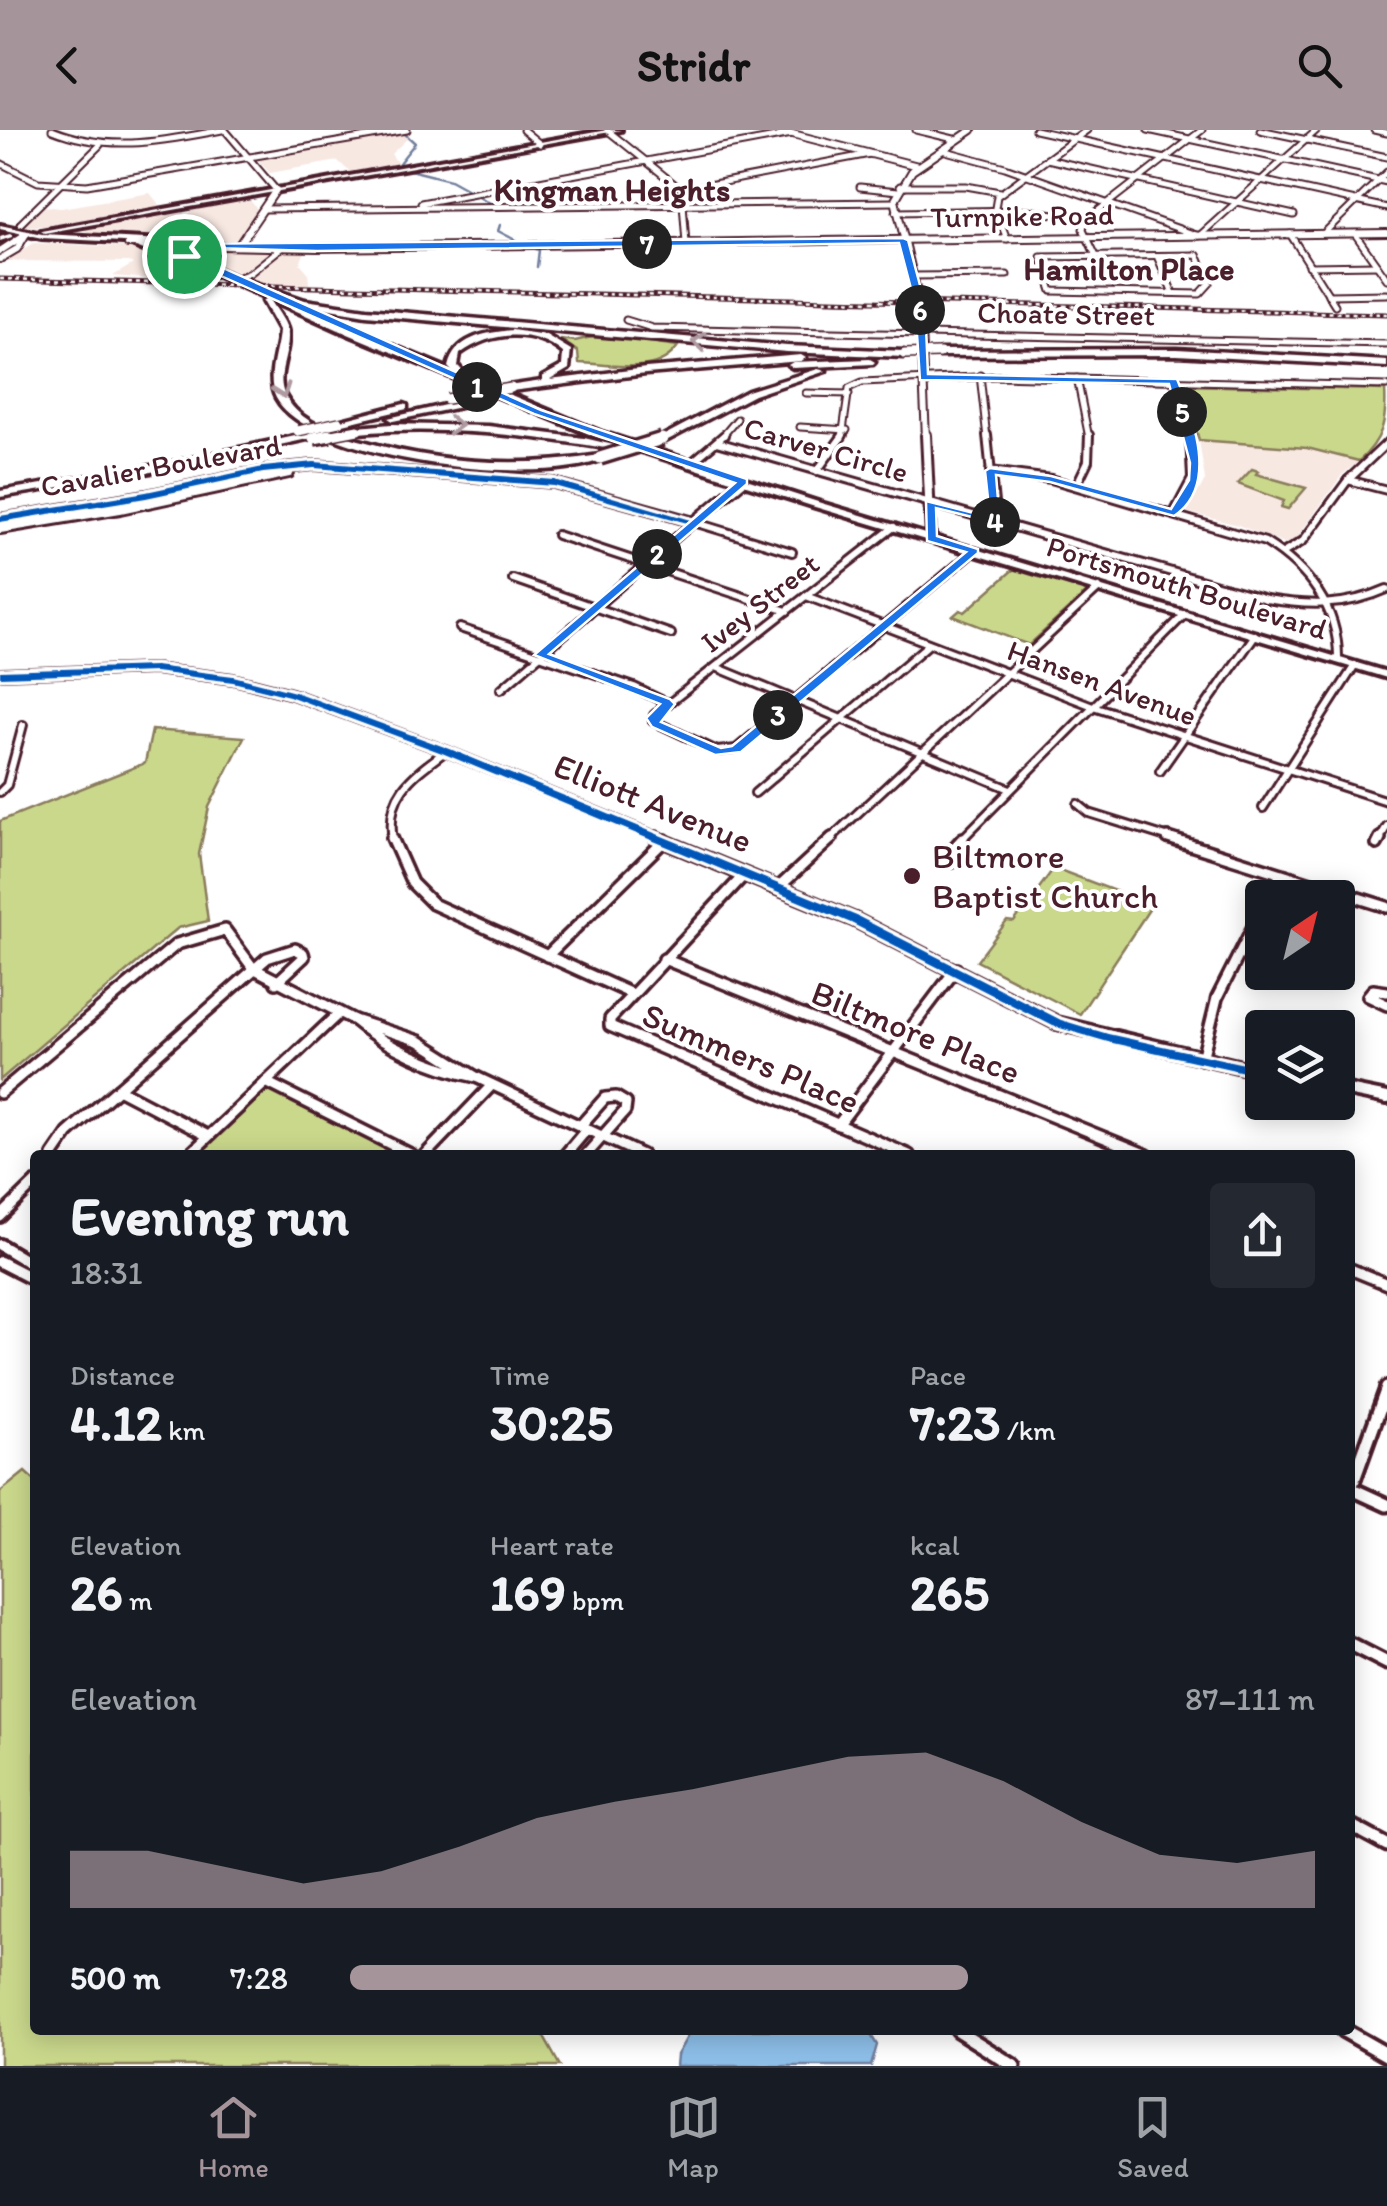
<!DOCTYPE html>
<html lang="en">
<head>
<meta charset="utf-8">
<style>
	body { margin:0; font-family:Itim,sans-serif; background:#242831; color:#f1f3f6; height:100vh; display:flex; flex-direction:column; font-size:38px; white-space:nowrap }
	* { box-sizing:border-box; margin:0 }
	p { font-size:32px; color:#9ea1a6 }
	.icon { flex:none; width:55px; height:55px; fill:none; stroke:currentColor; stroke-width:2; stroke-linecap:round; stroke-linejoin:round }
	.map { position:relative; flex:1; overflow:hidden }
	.drawer { position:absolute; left:30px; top:1020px; width:1325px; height:885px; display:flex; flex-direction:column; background:#171b24; border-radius:10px; box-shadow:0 5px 25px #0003 }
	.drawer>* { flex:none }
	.needle { width:65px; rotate:35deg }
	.controls { position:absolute; left:1245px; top:750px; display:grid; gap:20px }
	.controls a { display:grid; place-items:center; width:110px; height:110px; border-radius:10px; background:#171b24; box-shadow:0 5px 25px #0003; font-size:50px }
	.pin { position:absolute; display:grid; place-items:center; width:85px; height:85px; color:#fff; margin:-42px; border:5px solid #fff; border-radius:50%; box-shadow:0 2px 10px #0007 }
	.km { position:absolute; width:50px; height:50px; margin:-25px; border-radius:50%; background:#222; color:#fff; font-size:28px; line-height:50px; text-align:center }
	.round { display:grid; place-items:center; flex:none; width:105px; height:105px; border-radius:10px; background:#242831 }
	.headline { display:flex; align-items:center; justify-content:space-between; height:170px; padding:0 40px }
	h1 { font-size:55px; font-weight:800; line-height:75px }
	.stats { display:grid; grid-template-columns:repeat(3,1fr); gap:15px; height:170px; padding:10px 40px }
	.stats div { display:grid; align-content:center }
	.stats b { font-size:50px; font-weight:800 }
	.stats small { font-size:28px; font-weight:400 }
	.stats p { font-size:28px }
	.chart { height:280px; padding:20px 40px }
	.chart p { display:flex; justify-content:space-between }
	.chart svg { width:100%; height:180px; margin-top:10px; fill:#a6949b; opacity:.7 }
	ul { padding:0 40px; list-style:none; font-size:32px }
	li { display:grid; grid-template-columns:160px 120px 1fr; align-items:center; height:75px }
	li i { height:25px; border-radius:12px; background:#a6949b }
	header { display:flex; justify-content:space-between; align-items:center; height:130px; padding:0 40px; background:#a6949b; color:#111; font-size:45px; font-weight:800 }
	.menu { display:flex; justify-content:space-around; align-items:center; height:140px; border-top:2px solid #363941; background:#171b24; font-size:28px; color:#9ea1a6 }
	.menu a { display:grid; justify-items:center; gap:5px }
	.menu .active { color:#a6949b }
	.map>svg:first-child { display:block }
	.built { fill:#f8e8e2 }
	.green { fill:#cad88c; stroke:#8a7c5c; stroke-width:2.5 }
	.water { fill:#8dbfe9; stroke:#727f9d; stroke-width:2.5 }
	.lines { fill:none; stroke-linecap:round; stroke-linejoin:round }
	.stream { stroke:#727f9d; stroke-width:2.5 }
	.minor-far3-casing { stroke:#4a1f2b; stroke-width:9 }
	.minor-far2-casing { stroke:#4a1f2b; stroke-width:12 }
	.minor-far1-casing { stroke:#4a1f2b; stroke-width:16 }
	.minor-casing { stroke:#4a1f2b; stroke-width:19 }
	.tertiary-far3-casing { stroke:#4a1f2b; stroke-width:10 }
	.tertiary-far2-casing { stroke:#4a1f2b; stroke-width:14 }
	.tertiary-far1-casing { stroke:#4a1f2b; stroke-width:18 }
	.tertiary-casing { stroke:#4a1f2b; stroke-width:20 }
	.secondary-casing { stroke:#4a1f2b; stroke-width:10 }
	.primary-casing { stroke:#4a1f2b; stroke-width:8 }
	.motorway-casing { stroke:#4a1f2b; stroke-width:7 }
	.minor-far3 { stroke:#fff; stroke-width:5 }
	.minor-far2 { stroke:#fff; stroke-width:6 }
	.minor-far1 { stroke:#fff; stroke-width:9 }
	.minor { stroke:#fff; stroke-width:11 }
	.tertiary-far3 { stroke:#fff; stroke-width:6 }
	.tertiary-far2 { stroke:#fff; stroke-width:8 }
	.tertiary-far1 { stroke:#fff; stroke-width:10 }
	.tertiary { stroke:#fff; stroke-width:12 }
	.secondary { stroke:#fff; stroke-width:6 }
	.primary { fill:#fff; fill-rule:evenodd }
	.motorway { fill:#fff; fill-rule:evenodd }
	.rail-casing { stroke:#4a1f2b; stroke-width:5 }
	.rail { stroke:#fff; stroke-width:2.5; stroke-dasharray:4; stroke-linecap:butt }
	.motorway-bridge-far1-casing { stroke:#4a1f2b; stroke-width:12; stroke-linecap:butt }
	.motorway-bridge-casing { stroke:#4a1f2b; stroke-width:18; stroke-linecap:butt }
	.motorway-bridge-far1 { stroke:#fff; stroke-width:9 }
	.motorway-bridge { stroke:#fff; stroke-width:11 }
	.cycleway-casing { stroke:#fff; stroke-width:7 }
	.cycleway { fill:#0057b8; fill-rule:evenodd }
	.oneway { stroke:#ae9aa0 }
	.route { fill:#1a73e8; stroke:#fff; stroke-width:2.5; fill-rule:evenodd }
	.poi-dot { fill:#4a1f2b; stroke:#fff; stroke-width:4 }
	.labels { text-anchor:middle; stroke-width:8; stroke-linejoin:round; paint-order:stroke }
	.far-street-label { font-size:30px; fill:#4a1f2b; stroke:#fff }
	.far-neighbourhood-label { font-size:32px; font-weight:bold; fill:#4a1f2b; stroke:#fff }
	.street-label { font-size:35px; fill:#4a1f2b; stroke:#fff }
	.poi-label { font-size:35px; fill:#4a1f2b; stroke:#fff; text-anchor:start }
</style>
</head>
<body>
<header><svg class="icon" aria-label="back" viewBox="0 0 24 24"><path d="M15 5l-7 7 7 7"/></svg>Stridr<svg class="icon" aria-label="search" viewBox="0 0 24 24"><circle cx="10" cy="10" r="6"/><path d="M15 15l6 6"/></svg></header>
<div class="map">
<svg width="1387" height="1936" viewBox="0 0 1387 1936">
	<rect width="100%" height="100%" fill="#fff"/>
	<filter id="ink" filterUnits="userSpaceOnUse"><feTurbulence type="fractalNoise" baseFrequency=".01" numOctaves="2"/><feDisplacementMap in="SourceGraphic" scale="20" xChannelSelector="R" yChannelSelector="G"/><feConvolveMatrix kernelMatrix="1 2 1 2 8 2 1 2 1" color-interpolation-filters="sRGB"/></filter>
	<g filter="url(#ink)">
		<g class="built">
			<polygon points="408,3 410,6 391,24 398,34 351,43 338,31 270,43 257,29"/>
			<polygon points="150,63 161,77 46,96 23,96 42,76 61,78"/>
			<polygon points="248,68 258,80 235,112 93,107 84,99 182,81 187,86 194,78"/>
			<polygon points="34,113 144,118 207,147 174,151 113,146 133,134 129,132 3,131"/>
			<polygon points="191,117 306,120 300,133 308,142 309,154 253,154 187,124 184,120"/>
			<polygon points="1199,310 1307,318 1359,331 1342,345 1296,409 1284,414 1238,395 1187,382 1205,350"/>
		</g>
		<g class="green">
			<path d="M600,205L678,216C657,248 610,233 579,233L578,222L560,209L575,211Z"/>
			<path d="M1183,255L1385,260C1387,292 1382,310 1359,331L1307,318L1199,310Z"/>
			<polygon points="1252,339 1258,341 1256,344 1306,358 1288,379 1281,377 1284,371 1238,354"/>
			<polygon points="1015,438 1088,461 1029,515 953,486 960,480 965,482"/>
			<polygon points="152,600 244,607 209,677 199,724 208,791 178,798 0,950 0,691 145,633"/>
			<polygon points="1054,738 1152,775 1080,884 977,831 1007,791 1014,792"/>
			<polygon points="270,961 274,962 401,1025 195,1025 258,965"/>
			<polygon points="25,1342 35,1351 35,1900 540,1900 560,1936 0,1936 0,1362"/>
		</g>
		<polygon class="water" points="691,1900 868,1900 877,1915 871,1936 676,1936 677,1925"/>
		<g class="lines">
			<g class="stream">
				<polyline points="399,33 415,13 404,3"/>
				<polyline points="410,40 450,50 470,61"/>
				<polyline points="477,65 490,73"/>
				<polyline points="500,95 498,101 521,113"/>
				<polyline points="533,118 539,120 537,137"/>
			</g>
			<defs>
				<g id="minor-far3">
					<path d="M52,0C109,23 163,11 222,0"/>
					<polyline points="225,0 276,60"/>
					<polyline points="523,0 540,14"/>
					<polyline points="607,0 682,60 686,113"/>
					<polyline points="916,0 958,10"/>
					<polyline points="1035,0 1387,78"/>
					<polyline points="1148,0 1387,52"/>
					<polyline points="1260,0 1387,27"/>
					<polyline points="1374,0 1387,3"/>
					<polyline points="942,20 1005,37 1199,106 1317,0"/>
					<polyline points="1047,29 1294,85"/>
					<polyline points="0,33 38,52 87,55 407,0"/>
					<polyline points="900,56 966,56 1000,62"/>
					<polyline points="860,57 898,61"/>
					<polyline points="682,60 870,24"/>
					<polyline points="421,73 792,4"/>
					<polyline points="264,79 895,72"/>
					<polyline points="896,82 1027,80 1088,89"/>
					<polyline points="20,94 100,15"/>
					<polyline points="1290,104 1335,175"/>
					<polyline points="1323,104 1387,42"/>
					<polyline points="1355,104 1387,149"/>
					<polyline points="1007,109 995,78 997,66 1087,0"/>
					<polygon points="1197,125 1210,153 1200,164 1052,161 1041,127"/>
					<polyline points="1096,126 1083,99 1085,91 1202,0"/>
					<polyline points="1157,126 1173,163"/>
					<polyline points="1309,136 1377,135"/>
					<polyline points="913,146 1007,145"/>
					<polyline points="234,149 250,143 281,118"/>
					<polyline points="1328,165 1387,164"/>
					<polyline points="626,190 652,198 1387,214"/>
					<polyline points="980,245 987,308"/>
					<polyline points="1077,248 1089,308"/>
					<polyline points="1174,251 1191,308"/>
					<polyline points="806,263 849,264"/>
					<polyline points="800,297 847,300"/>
					<polyline points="721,308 737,289"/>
					<polyline points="842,308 849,258 862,252 999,246 1387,256"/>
				</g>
				<g id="minor-far2">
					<polyline points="987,305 996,392"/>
					<path d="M717,312L1266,469C1308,476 1347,477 1387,459"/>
					<polyline points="690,334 724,305"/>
					<polyline points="817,341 843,305"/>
					<path d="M990,341L1051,349L1265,412C1308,439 1339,478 1338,530"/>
					<polyline points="1348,350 1387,360"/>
					<polyline points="1076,356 1088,331 1089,305"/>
					<polyline points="1174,383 1192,349 1190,305"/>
					<polyline points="894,397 654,585 653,591 717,621 736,619 974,421"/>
					<polyline points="557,405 787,481"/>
					<polyline points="1283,423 1303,411 1348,350 1387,313"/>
					<polyline points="513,449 671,504"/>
					<polyline points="806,466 1093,576 1387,671"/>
					<polyline points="460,498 634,557 669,574"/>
					<polyline points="716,537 1010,659"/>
					<polyline points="501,559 694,392 792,422"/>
					<polyline points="1160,641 1255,505"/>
					<polyline points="0,662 7,655 23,595"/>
					<polyline points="755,663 929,514"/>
					<polyline points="1078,674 1089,683 1176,710"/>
					<polyline points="1263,678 1355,535"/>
					<path d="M393,710C385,664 412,646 446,621"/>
					<polyline points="829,710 1099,458"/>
					<polyline points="961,710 1185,484"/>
					<polyline points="1379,710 1387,696"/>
				</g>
				<g id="minor-far1">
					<polyline points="392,708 412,753 433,774 632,864"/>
					<polyline points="1168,708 1387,777"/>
					<polyline points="1377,714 1380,708"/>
					<polyline points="951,732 951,721 963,708"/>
					<polyline points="745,744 610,889 610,896 909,1025"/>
					<polyline points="778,758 832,708"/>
					<polyline points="1269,768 1281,744"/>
					<polyline points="547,826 665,710"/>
					<polyline points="664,829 1147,1025"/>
					<polyline points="1387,862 1373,860 1368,866 1387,875"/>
					<path d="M354,890L419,911L476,947C436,939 385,917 354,890Z"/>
					<polyline points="1202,929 1217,868 1262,779"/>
					<polyline points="476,947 642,1025"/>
					<polyline points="266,952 412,1025"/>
					<polyline points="118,959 208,1006"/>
					<polyline points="0,963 177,814 225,800 253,838 354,890"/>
					<polyline points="838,995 956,839"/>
					<polyline points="580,996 605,968 616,967 626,973 625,981 586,1025"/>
					<polyline points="53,1025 68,1003 267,828 295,819 303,823 304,827 276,853"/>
					<polyline points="189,1025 339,883"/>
					<polyline points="425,1025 492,955"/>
					<polyline points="565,1025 587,999"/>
					<polyline points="0,1087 35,1053"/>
					<polyline points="1350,1139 1387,1154"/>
				</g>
				<g id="minor">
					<polyline points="1350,1358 1387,1375"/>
					<polyline points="1350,1361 1387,1258"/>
					<polyline points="1350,1514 1387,1533"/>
					<polyline points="1350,1695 1387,1715"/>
					<polyline points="957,1900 1014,1936"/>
				</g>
				<g id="tertiary-far3">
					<polyline points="777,0 918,36"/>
					<polyline points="238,116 276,60"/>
					<polyline points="0,121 26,104"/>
					<polyline points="0,129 17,119 26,104"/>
					<polyline points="926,308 920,175 895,70 912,41 972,0"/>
				</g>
				<g id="tertiary-far2">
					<polyline points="926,305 931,408"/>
					<polyline points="0,389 146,365 263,340 314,335 554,353 694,392 743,351"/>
					<polyline points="0,399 120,379 289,343"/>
					<polyline points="0,544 155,539 233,549 292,564 446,621 663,710"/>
				</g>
				<g id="tertiary-far1">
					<polyline points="656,708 855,790 1057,893 1262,942"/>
					<polyline points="1338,958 1387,968"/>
					<polyline points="0,1115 35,1136"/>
					<polyline points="0,1132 35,1150"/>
				</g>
				<polyline id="tertiary" points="1343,1900 1387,1925"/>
				<polyline id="secondary" points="128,114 317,118 1387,103"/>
				<g id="primary">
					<polygon points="607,0 621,0 44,103 41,101"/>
					<polygon points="0,95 42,104 165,110 179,118 200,114 200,116 186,120 189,125 197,130 354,200 600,302 821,373 1387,542 1387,548 815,377 594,306 348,204 191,134 163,114 42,108 0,99"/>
					<polygon points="10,104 13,106 12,107 0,111 0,107"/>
					<polygon points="136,113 181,129 182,131 175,133 134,116 132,115"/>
				</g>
				<g id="motorway">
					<polygon points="234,146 305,170 366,179 787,216 904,221 909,224 904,227 787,222 366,185 300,174 231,151 230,149"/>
					<path d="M267,168L271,171C277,181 288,194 288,205C289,229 272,250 289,272C305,295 337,304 363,311C442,334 519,338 600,325L605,328C545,358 311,332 276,268C265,247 278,222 279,200L263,171Z"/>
					<path d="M512,200L546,205L571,220L569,239L550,250L646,238L801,225L806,228L801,231L646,244L511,261L506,258L508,256L542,251V247L562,236L563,223C533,198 491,201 460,224L458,236L472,251V255H466L448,237C455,207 485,203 512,200Z"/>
					<polygon points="1177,219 1387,231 1387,237 1177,225 940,226 935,223 940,220"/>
					<polygon points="870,229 875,232 873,234 793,238 788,235 793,232"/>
					<polygon points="818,239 826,241 754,265 666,311 657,309 748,261"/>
					<polygon points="467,270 470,271 470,275 393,291 388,288"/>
					<polygon points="404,274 407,275 407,279 339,295 334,292"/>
					<path d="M391,294L488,296L584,308L622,317L617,320C530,305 446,296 358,303L353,300L358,297Z"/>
					<polygon points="309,303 312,304 312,308 169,339 0,367 0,361 169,333"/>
				</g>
			</defs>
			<use href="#minor-far3" class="minor-far3-casing"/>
			<use href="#minor-far2" class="minor-far2-casing"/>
			<use href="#minor-far1" class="minor-far1-casing"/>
			<use href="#minor" class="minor-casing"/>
			<use href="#tertiary-far3" class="tertiary-far3-casing"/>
			<use href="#tertiary-far2" class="tertiary-far2-casing"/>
			<use href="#tertiary-far1" class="tertiary-far1-casing"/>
			<use href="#tertiary" class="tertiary-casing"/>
			<use href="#secondary" class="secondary-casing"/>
			<use href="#primary" class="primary-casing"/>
			<use href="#motorway" class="motorway-casing"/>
			<use href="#minor-far3" class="minor-far3"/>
			<use href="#minor-far2" class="minor-far2"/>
			<use href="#minor-far1" class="minor-far1"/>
			<use href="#minor" class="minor"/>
			<use href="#tertiary-far3" class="tertiary-far3"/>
			<use href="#tertiary-far2" class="tertiary-far2"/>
			<use href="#tertiary-far1" class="tertiary-far1"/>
			<use href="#tertiary" class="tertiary"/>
			<use href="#secondary" class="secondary"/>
			<use href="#primary" class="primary"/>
			<use href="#motorway" class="motorway"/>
			<defs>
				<polyline id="rail" points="0,149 1387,184"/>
			</defs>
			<use href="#rail" class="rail-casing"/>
			<use href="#rail" class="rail"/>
			<defs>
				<g id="motorway-bridge-far1">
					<polyline points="904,224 940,223"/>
					<polyline points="447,269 511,258"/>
					<polyline points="298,301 339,292"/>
					<polyline points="316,308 358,300"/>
				</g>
				<g id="motorway-bridge">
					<polyline points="314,308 330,305"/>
					<polyline points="600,328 662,309"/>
				</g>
			</defs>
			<use href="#motorway-bridge-far1" class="motorway-bridge-far1-casing"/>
			<use href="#motorway-bridge" class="motorway-bridge-casing"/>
			<use href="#motorway-bridge-far1" class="motorway-bridge-far1"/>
			<use href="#motorway-bridge" class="motorway-bridge"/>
			<defs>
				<g id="cycleway">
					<polygon points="314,332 554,350 698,392 691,394 554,356 314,338 263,343 146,368 0,392 0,386 146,362 263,337"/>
					<polygon points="155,536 233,546 295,562 450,619 859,787 1061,890 1108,904 1262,938 1262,946 1108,912 1053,896 851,793 442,623 289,566 233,552 155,542 0,547 0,541"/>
				</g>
			</defs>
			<use href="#cycleway" class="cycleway-casing"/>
			<use href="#cycleway" class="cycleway"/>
		</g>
		<defs><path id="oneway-chevron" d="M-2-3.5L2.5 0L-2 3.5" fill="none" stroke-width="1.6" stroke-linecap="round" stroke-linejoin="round" transform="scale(2.5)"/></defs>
		<g class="oneway">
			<use href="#oneway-chevron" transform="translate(699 212) rotate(-175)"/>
			<use href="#oneway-chevron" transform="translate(282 261) rotate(70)"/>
			<use href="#oneway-chevron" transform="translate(455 295) rotate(1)"/>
		</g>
	</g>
	<path class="route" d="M903,108L908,110L925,174L928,244L1177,249C1194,290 1219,356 1174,386L1050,352L996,345L1000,394L936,378L937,406L978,419V423L741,622L715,625L652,597L646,588L660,574L534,525L735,353L534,284L180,128L161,114ZM899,113L915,174L920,250L1169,254L1190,333L1189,350L1171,379L1051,346L990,338L985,341L990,387L926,371L927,411L966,422L732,616L721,618L661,592L675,574L670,569L549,524L747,354V349L541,280L176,117L317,121Z"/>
	<circle class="poi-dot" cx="912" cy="746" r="10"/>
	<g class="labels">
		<g class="far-street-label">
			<text transform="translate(1022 86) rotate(-1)" y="10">Turnpike Road</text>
			<text transform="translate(1066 184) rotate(1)" y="10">Choate Street</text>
			<text transform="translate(826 320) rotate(16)" y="10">Carver Circle</text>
			<text transform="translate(161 336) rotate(-10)" y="10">Cavalier Boulevard</text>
			<text transform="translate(1187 458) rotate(17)" y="10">Portsmouth Boulevard</text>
			<text transform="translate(760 473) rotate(-38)" y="10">Ivey Street</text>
			<text transform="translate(1102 553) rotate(20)" y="10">Hansen Avenue</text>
		</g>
		<g class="far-neighbourhood-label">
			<text x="612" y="71">Kingman Heights</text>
			<text x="1129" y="150">Hamilton Place</text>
		</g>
		<g class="street-label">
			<text transform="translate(653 673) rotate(22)" y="12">Elliott Avenue</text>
			<text transform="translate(916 902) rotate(22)" y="12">Biltmore Place</text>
			<text transform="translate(751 928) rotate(23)" y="12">Summers Place</text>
		</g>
		<g class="poi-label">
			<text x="932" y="738">Biltmore<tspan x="932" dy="40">Baptist Church</tspan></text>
		</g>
	</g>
</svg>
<div class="controls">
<a><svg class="needle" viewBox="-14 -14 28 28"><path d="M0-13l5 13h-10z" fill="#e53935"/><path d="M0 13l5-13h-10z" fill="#9ea1a6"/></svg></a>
<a><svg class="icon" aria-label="layers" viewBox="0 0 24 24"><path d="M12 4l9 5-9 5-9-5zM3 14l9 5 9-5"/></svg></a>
</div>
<div class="pin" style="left:184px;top:126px;background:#1e9e55"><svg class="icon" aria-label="arrive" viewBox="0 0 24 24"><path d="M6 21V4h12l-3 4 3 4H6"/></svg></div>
<b class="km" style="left:477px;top:257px">1</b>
<b class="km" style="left:657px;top:424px">2</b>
<b class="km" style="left:778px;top:585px">3</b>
<b class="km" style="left:995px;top:392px">4</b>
<b class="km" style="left:1182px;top:282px">5</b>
<b class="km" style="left:920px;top:180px">6</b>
<b class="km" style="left:647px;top:114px">7</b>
<section class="drawer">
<div class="headline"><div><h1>Evening run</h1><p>18:31</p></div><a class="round"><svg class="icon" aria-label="share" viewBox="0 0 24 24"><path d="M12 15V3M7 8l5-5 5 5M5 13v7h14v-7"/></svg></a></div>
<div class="stats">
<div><p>Distance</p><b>4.12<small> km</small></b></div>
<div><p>Time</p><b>30:25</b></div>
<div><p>Pace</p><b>7:23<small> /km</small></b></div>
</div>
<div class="stats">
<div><p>Elevation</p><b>26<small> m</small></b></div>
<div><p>Heart rate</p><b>169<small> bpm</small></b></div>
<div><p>kcal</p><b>265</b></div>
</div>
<div class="chart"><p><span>Elevation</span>87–111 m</p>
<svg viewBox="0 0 160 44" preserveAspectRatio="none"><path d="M0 44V30L10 30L20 34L30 38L40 35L50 29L60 22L70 18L80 15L90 11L100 7L110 6L120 13L130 23L140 31L150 33L160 30V44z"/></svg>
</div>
<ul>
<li><b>500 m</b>7:28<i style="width:64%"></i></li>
</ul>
</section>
</div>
<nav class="menu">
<a class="active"><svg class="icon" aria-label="home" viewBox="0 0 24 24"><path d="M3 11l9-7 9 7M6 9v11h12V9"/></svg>Home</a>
<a><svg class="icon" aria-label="map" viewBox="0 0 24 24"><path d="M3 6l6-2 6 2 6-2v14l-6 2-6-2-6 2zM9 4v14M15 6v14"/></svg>Map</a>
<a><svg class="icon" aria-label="saved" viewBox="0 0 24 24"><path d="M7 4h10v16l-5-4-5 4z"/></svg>Saved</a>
</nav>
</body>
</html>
